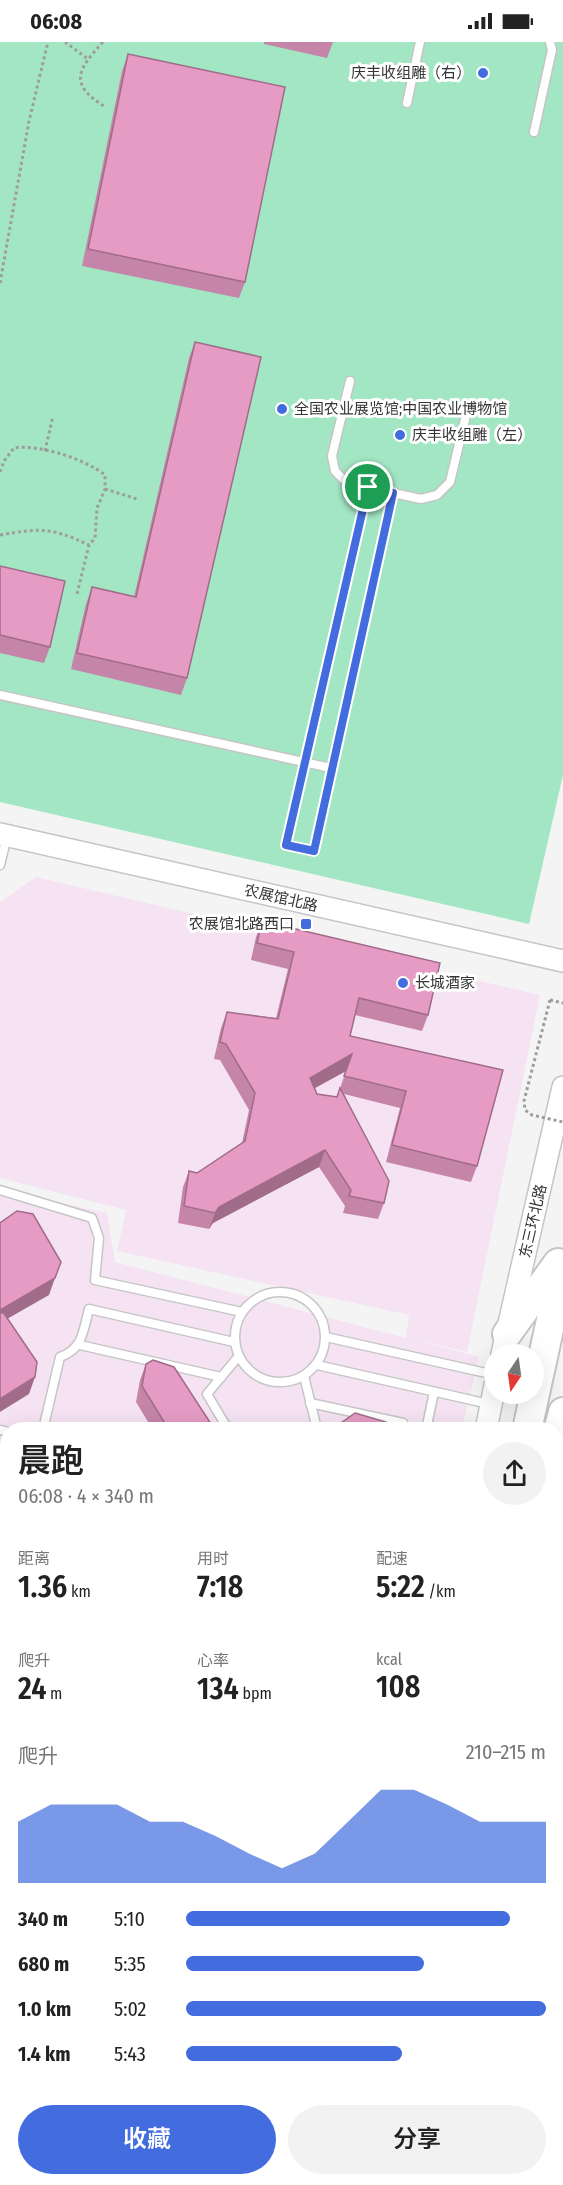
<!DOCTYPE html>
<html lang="zh">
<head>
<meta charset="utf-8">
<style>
	body { margin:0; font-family:"Fira Sans Condensed","Noto Sans SC",sans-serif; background:#f2f2f2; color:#222; height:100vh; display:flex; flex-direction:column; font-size:22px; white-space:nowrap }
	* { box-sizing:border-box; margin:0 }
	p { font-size:20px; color:#767676 }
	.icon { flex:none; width:33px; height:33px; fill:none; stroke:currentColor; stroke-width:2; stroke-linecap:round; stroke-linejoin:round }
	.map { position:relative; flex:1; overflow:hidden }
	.details { position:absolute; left:0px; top:1380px; width:564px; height:764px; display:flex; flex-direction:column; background:#fff; border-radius:24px 24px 0 0; box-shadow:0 6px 24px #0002 }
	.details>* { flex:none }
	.needle { width:39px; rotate:193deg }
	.tools { position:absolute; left:484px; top:1302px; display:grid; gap:12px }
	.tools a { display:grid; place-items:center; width:60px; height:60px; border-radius:50%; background:#fff; box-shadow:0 6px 24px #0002; font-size:30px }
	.pin { position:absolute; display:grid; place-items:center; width:51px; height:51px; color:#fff; margin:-26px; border:3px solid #fff; border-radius:50%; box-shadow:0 2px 6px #0007 }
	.round { display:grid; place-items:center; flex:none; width:63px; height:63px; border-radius:32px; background:#f2f2f2 }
	.head { display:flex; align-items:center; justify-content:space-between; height:102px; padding:0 18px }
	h1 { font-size:33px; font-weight:600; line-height:45px }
	.metrics { display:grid; grid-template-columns:repeat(3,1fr); gap:9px; height:102px; padding:6px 18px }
	.metrics div { display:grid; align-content:center }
	.metrics b { font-size:30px; font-weight:600 }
	.metrics small { font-size:16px; font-weight:400 }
	.metrics p { font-size:16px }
	.chart { height:168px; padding:12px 18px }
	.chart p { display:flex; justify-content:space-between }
	.chart svg { width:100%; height:108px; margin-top:6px; fill:#436ddf; opacity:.7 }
	.cta { display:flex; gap:12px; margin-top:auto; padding:12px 18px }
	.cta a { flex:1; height:69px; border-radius:36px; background:#436ddf; color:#fff; font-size:24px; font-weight:600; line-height:69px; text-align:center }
	.cta a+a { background:#f2f2f2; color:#222 }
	ul { padding:0 18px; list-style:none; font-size:20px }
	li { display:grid; grid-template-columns:96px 72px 1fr; align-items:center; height:45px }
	li i { height:15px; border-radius:8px; background:#436ddf }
	.status { display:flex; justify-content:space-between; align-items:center; height:42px; padding:0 30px; background:#fff; direction:ltr }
	.status svg { height:16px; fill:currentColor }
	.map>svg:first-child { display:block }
	.commercial { fill:#f5e3f4 }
	.green { fill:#a3e6c4 }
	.water { fill:#87aaeb }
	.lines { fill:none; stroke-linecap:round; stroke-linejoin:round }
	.ferry { stroke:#294f9b; stroke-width:1.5; stroke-dasharray:8 6; stroke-linecap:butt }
	.service-casing { stroke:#c5c5c6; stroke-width:11 }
	.minor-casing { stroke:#c5c5c6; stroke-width:20 }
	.tertiary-casing { stroke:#c5c5c6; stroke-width:24 }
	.trunk-casing { stroke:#c5c5c6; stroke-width:32 }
	.path { stroke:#9d9d9e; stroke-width:3; stroke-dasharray:3 3; stroke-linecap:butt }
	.service { stroke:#fff; stroke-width:8 }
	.minor { stroke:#fff; stroke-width:16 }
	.tertiary { stroke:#fff; stroke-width:21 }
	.trunk { stroke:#fff; stroke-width:28 }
	.path-bridge { stroke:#9d9d9e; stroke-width:3; stroke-dasharray:3 3; stroke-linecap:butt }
	.wall { fill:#c585a9; fill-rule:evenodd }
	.shaded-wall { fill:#a06c89 }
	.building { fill:#e59bc4; stroke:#a06c89; stroke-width:1.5 }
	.route-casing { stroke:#fff; stroke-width:12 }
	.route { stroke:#436ddf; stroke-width:8 }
	.poi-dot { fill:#436ddf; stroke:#fff; stroke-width:2 }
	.labels { text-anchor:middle; stroke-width:6; stroke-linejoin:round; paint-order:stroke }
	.poi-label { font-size:15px; fill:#353535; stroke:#fff; text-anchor:start }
	.street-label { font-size:15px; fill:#353535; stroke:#fff }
</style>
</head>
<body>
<div class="status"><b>06:08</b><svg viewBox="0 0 49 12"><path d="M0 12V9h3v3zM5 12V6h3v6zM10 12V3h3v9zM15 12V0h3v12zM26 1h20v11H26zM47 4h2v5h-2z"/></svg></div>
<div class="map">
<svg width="563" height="2143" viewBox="0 0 563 2143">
	<rect width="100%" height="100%" fill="#f4f4f5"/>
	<g class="commercial">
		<polygon points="36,835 540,953 467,1310 414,1297 479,1315 462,1387 8,1388 7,1466 0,1464 0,1147 107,1171 115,1220 406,1296 409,1273 117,1209 126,1168 0,1136 0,860"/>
		<polygon points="0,1997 7,1997 8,2136 274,2136 273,2143 0,2143"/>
	</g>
	<g class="green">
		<polygon points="0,0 563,0 563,733 529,882 0,760"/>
		<polygon points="0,1692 7,1693 7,1809 0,1809"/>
		<polygon points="7,1895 7,1992 0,1993 0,1901"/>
		<rect x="557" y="1921" width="6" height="90"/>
	</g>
	<g class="water">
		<polygon points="0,1810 7,1810 8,1892 0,1896"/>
		<polygon points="557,1842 563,1842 563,1915 557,1911"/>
	</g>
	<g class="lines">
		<polyline class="ferry" points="0,1868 8,1868"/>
		<defs>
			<g id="service">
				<polyline points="407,61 420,0"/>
				<polyline points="534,90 552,8 550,0"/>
				<polyline points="350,339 332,414 335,429 347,441 421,457 437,453 450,440 468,365"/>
				<polyline points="368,445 286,803 314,809 393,451"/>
				<polyline points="0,653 331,726"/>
				<polyline points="0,823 7,794"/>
				<polyline points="0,1148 92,1176 99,1196 95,1238 242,1270"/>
				<circle cx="280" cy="1295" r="45"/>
				<polyline points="326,1295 495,1333"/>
				<polyline points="80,1303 221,1335"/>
				<polyline points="238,1315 207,1352 226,1384 244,1388"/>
				<polyline points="317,1323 489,1362"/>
				<polyline points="304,1334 316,1383 310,1388"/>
				<polyline points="310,1361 403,1381"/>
				<polyline points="0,1388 8,1390"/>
				<path d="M43,1388L60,1315C83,1307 83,1289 89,1267L234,1300"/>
				<polyline points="426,1388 434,1350"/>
			</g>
			<g id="minor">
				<polyline points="0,1683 8,1684"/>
				<polyline points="556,1763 563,1764"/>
			</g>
			<g id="tertiary">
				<polyline points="0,792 563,919"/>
				<polyline points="502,1312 563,1045"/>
				<polyline points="486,1388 495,1343"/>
				<polyline points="556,1629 563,1600"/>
				<polyline points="321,2143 323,2136"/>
				<polyline points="441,2143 443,2136"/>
			</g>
			<g id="trunk">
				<polyline points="507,1292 558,1221"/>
				<polyline points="527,1388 563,1223"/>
				<polyline points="556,1397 563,1370"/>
				<polyline points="352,2143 354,2136"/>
				<polyline points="382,2143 384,2136"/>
			</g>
		</defs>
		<use href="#service" class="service-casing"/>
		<use href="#minor" class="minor-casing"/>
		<use href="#tertiary" class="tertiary-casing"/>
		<use href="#trunk" class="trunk-casing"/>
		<g class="path">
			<polyline points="65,0 88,17"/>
			<path d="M103,0C78,27 68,42 104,64"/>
			<polyline points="0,241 29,79 48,0"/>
			<polyline points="45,409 53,374"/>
			<path d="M0,430L4,419L14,406C39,402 85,417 105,433V447L97,466L95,496L89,503L77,552"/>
			<polyline points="105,447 137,457"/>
			<path d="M0,493C40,486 51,485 89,503"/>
			<polyline points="550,958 563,961"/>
			<polyline points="0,1742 8,1743"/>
			<polyline points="0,1799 8,1799"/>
			<polyline points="0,1942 8,1943"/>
			<polyline points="556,1968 563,1963"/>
			<polyline points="556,1987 563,1987"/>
			<polyline points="0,1988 8,1988"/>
		</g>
		<use href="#service" class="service"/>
		<use href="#minor" class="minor"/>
		<use href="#tertiary" class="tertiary"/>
		<use href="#trunk" class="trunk"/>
		<polyline class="path-bridge" points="550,958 524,1059 525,1068 532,1073 563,1080"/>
	</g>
	<g class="wall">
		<polygon points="264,0 333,0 327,16 264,2"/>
		<polygon points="128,12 245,240 239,256 82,224 122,29"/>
		<polygon points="195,300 187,636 181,653 71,627 86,562 92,545 134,555 189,316"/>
		<polygon points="0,524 50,605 44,621 0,611"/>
		<path d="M262,879L428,973L422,989L355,973L350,994L503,1028L477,1124L471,1140L386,1120L400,1066L344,1052L384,1161L378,1177L343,1171L345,1164L319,1125L213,1181L209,1187L178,1181L183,1145L189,1129L197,1131L242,1101L249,1068L220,1018L214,1017L221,986L227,970L276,976L288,927L251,918L256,895ZM346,1029L337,1055L317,1052L315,1046Z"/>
		<polygon points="146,1322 215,1388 153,1388 136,1360 140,1338"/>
		<polygon points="563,2123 563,2143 558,2143"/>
		<polygon points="8,2136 147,2136 144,2143 0,2143"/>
	</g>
	<g class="shaded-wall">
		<polygon points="352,1012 346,1029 304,1052 310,1036"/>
		<polygon points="325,1108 319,1125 213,1181 209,1187 215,1171 219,1165"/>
		<polygon points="55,1236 49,1253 0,1281 0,1268"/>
		<polygon points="35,1335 29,1352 0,1370 0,1357"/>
		<polygon points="0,1576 8,1577 8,1590 0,1589"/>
		<rect x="0" y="2063" width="8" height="16"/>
		<polygon points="0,2129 8,2129 8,2136 30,2136 28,2143 0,2143"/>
		<polygon points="145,2136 147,2136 144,2143 141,2143"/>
	</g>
	<g class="building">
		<polygon points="128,12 285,45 245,240 88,207"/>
		<polygon points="195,300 261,315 187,636 77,611 92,545 136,555"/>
		<polygon points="0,524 65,539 50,605 0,593"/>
		<polygon points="262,879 440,921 428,973 359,956 350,994 503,1028 477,1124 392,1103 406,1049 344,1034 352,1012 310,1036 317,1052 337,1055 340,1046 389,1139 384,1161 349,1154 351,1148 325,1108 219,1165 215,1171 184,1164 189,1129 197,1131 245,1099 255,1051 226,1002 220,1000 227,970 278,977 294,910 257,901"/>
		<polygon points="17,1169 33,1172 61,1220 55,1236 0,1268 0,1181"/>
		<polygon points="3,1270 37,1320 35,1335 0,1357 0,1272"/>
		<polygon points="153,1318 174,1325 215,1388 169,1388 142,1344 146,1322"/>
		<polygon points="355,1371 386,1380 384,1388 331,1388"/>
		<polygon points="0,1548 8,1549 8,1577 0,1576"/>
		<polygon points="8,1996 8,2063 0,2063 0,1997"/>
		<rect x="0" y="2117" width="8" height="12"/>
		<polygon points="563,2129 563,2143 559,2143"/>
		<polygon points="33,2136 145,2136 141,2143 33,2143"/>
	</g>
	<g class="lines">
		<defs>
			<polygon id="route" points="368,445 393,451 314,809 286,803"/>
		</defs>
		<use href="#route" class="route-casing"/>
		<use href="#route" class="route"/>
	</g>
	<g class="poi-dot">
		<circle cx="483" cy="31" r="6"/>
		<circle cx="282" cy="367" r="6"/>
		<circle cx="400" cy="393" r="6"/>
		<rect x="300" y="876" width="12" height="12" rx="3"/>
		<circle cx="403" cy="941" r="6"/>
	</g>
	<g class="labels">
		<g class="poi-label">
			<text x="471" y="36" text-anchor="end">庆丰收组雕（右）</text>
			<text x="294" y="372">全国农业展览馆;中国农业博物馆</text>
			<text x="412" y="398">庆丰收组雕（左）</text>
			<text x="294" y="887" text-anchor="end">农展馆北路西口</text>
			<text x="415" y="946">长城酒家</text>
		</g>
		<g class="street-label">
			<text transform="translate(281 856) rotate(13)" y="5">农展馆北路</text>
			<text transform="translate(533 1179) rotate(-77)" y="5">东三环北路</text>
		</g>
	</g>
</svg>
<div class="tools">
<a><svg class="needle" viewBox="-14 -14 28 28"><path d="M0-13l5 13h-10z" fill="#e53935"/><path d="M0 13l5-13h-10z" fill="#767676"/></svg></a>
</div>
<div class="pin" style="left:368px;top:445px;background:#1e9e55"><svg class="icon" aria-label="arrive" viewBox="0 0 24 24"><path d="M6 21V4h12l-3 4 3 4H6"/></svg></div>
<section class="details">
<div class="head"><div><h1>晨跑</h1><p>06:08 · 4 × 340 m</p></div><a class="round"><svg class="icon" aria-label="share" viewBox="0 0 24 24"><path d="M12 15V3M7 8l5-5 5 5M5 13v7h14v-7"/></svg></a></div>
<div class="metrics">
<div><p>距离</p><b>1.36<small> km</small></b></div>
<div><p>用时</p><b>7:18</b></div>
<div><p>配速</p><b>5:22<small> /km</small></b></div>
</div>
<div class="metrics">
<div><p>爬升</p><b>24<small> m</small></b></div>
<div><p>心率</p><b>134<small> bpm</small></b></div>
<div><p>kcal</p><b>108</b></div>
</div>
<div class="chart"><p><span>爬升</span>210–215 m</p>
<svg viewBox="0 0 160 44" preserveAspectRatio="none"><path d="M0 44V19L10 12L20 12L30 12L40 19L50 19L60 25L70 32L80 38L90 32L100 19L110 6L120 6L130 12L140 19L150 19L160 19V44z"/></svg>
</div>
<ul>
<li><b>340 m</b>5:10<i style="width:90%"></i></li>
<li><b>680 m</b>5:35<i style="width:66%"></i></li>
<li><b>1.0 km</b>5:02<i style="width:100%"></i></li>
<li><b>1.4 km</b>5:43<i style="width:60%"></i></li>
</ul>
<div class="cta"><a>收藏</a><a>分享</a></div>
</section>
</div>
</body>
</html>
